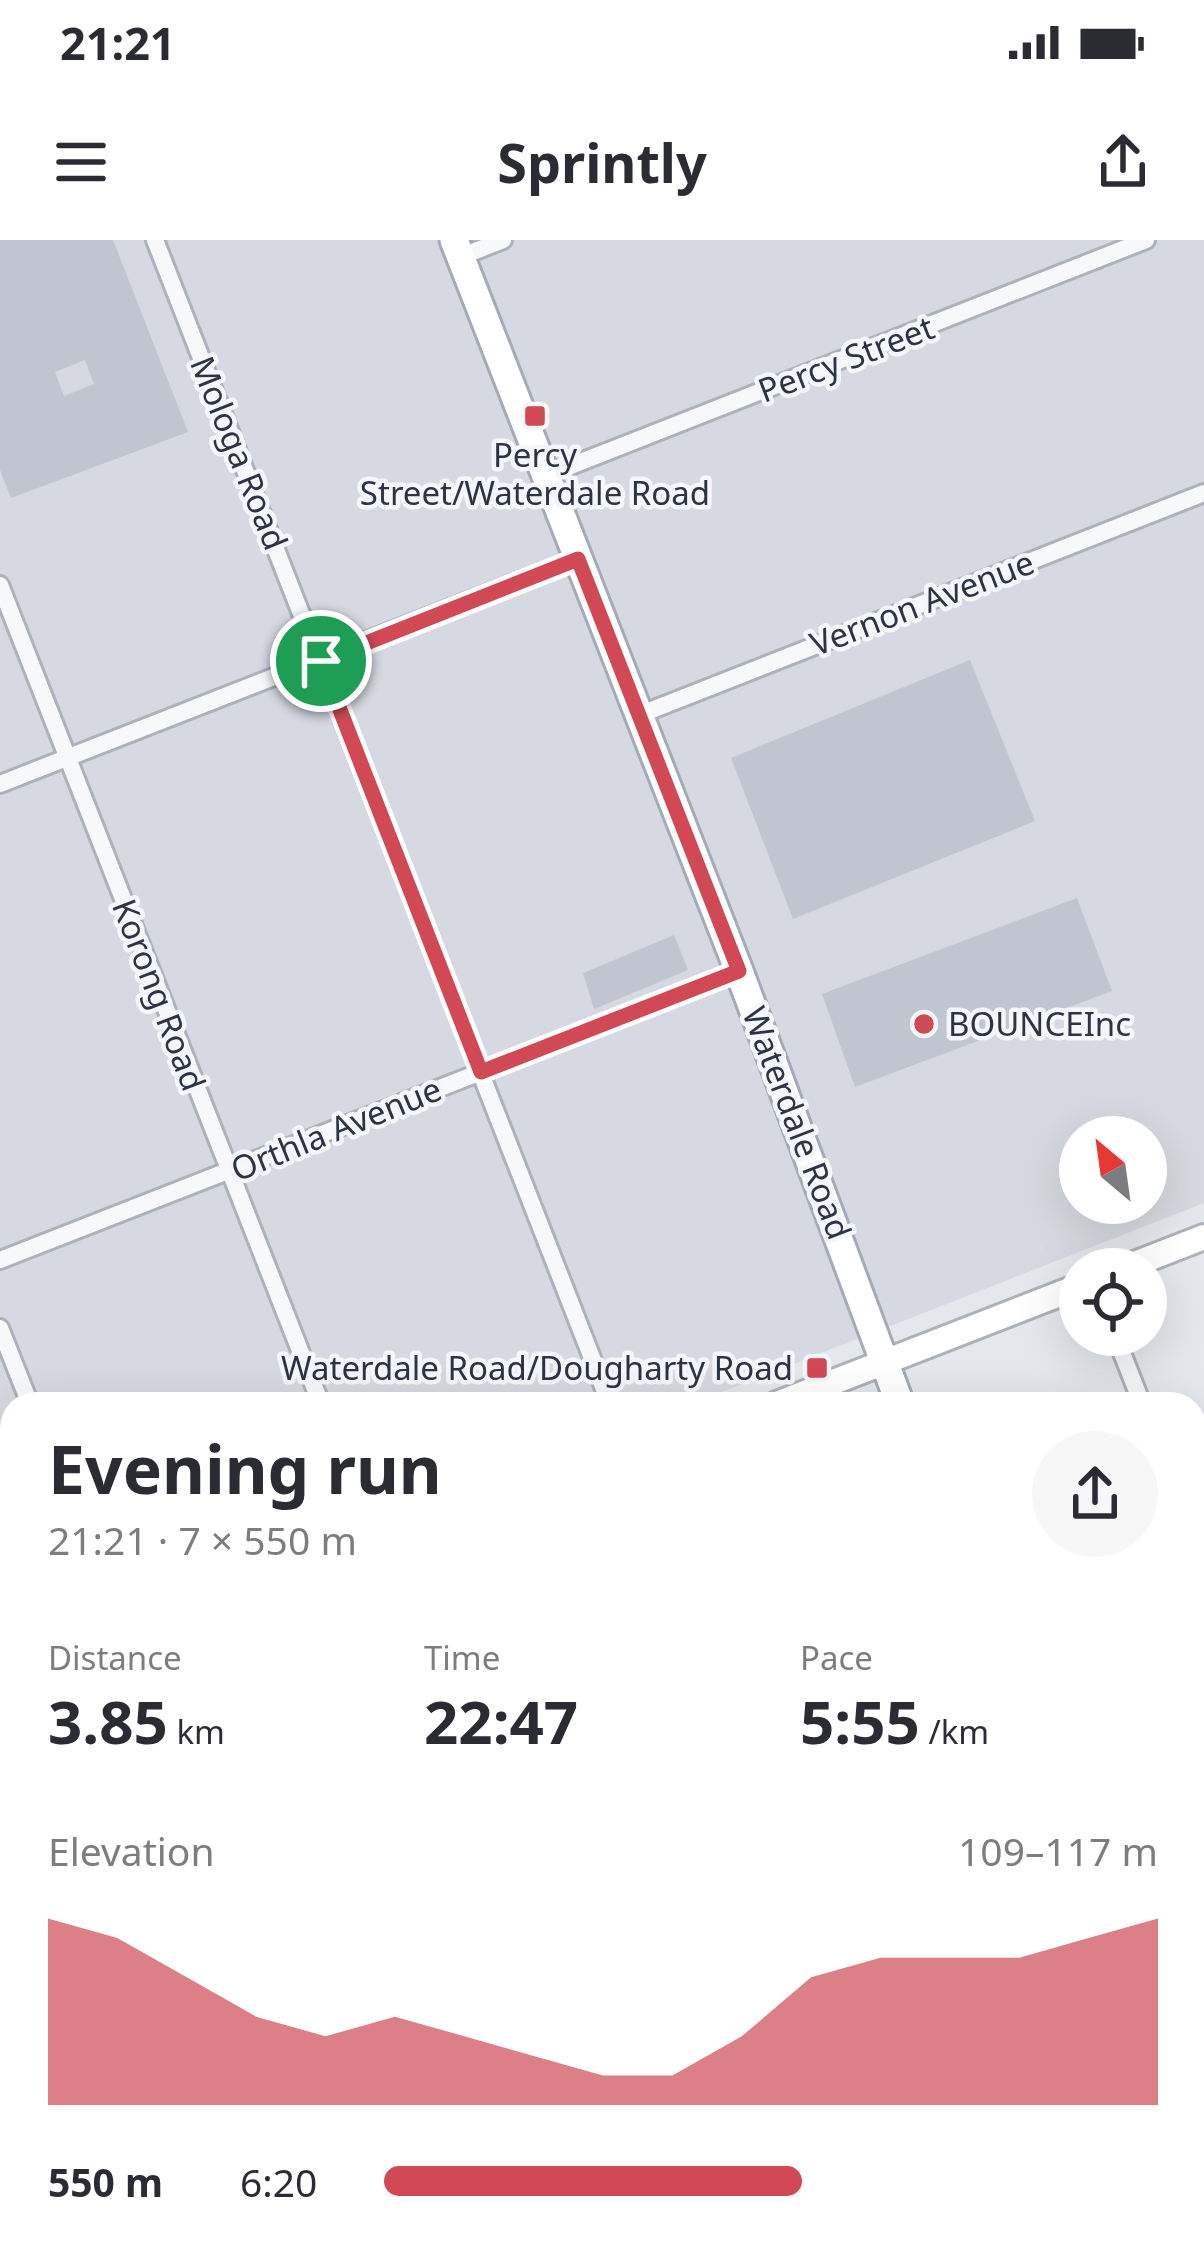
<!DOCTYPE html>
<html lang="en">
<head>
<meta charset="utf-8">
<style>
	body { margin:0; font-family:"Noto Sans",sans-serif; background:#f7f7f7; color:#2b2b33; height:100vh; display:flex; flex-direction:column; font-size:45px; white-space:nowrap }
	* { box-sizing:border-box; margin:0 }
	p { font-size:39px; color:#7c7c81 }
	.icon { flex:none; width:66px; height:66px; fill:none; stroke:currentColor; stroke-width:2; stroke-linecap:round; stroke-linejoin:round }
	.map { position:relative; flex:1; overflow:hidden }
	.details { position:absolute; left:0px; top:1152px; width:1206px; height:861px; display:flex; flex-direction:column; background:#fff; border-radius:36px 36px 0 0; box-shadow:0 12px 48px #0002 }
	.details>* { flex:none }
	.needle { width:78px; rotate:331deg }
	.fabs { position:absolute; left:1059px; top:876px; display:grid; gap:24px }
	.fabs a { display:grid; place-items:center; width:108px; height:108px; border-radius:50%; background:#fff; box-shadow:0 12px 48px #0002; font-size:60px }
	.pin { position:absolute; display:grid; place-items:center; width:102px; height:102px; color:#fff; margin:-51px; border:6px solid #fff; border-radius:50%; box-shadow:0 3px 12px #0007 }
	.round { display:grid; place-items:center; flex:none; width:126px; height:126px; border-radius:63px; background:#f7f7f7 }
	.headline { display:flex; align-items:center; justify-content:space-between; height:204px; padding:0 48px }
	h1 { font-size:66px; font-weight:700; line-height:90px }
	.metrics { display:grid; grid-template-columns:repeat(3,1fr); gap:18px; height:204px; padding:12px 48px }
	.metrics div { display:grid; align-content:center }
	.metrics b { font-size:60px; font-weight:700 }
	.metrics small { font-size:33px; font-weight:400 }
	.metrics p { font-size:33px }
	.chart { height:336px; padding:24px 48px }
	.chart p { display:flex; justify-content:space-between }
	.chart svg { width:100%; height:216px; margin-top:12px; fill:#d04955; opacity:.7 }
	ul { padding:0 48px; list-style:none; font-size:39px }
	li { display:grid; grid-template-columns:192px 144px 1fr; align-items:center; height:90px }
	li i { height:30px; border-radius:15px; background:#d04955 }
	.status { display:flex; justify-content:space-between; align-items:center; height:84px; padding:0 60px; background:#fff; direction:ltr }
	.status svg { height:33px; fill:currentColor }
	header { display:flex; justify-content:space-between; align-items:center; height:156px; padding:0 48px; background:#fff; font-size:54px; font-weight:700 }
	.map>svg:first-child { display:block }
	.built { fill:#d6d9e1; fill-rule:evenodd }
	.building { fill:#c1c5cf; fill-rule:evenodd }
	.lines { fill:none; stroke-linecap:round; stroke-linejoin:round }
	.street-casing { stroke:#acb1ba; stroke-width:22 }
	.secondary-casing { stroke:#acb1ba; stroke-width:30 }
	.primary-casing { stroke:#a3aab8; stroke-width:33 }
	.street { stroke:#f7f8fa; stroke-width:16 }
	.secondary { stroke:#fff; stroke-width:24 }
	.primary { stroke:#fff; stroke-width:27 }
	.route-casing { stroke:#fff; stroke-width:24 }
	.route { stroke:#d04955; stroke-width:15 }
	.poi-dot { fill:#d04955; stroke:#f4f6f9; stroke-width:4.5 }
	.labels { text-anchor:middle; stroke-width:9; stroke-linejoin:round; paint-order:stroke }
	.street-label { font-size:33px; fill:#2b3345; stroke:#f4f6f9 }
	.poi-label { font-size:33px; fill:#2b3345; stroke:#f4f6f9 }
</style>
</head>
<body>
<div class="status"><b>21:21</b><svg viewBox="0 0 49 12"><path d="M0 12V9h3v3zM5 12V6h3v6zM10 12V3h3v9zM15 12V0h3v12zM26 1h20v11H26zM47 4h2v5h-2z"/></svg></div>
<header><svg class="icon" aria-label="menu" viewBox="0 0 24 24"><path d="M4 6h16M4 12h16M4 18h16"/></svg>Sprintly<svg class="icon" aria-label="share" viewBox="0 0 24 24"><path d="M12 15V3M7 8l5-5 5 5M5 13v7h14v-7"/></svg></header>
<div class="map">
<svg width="1204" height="2011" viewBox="0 0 1204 2011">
	<rect width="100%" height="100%" fill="#e4e7ec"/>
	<path class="built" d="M0,0H1204V963L691,1164H12V1431L0,1435ZM1080,897H1146V963H1080Z"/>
	<g class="building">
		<path d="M0,0H113L188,192L11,258L0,230ZM85,120L94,144L64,156L55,132Z"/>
		<polygon points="970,420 1035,581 793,679 731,518"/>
		<polygon points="1077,658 1112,751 855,847 822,754"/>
		<polygon points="674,695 688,730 594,769 583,733"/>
	</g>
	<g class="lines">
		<defs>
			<g id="street">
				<polyline points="155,0 610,1164"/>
				<polyline points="460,17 503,0"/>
				<polyline points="545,236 1146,0"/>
				<polyline points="0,345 321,1164"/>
				<polyline points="639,475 1204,253"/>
				<polyline points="0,544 578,318"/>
				<polyline points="0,1020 739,731"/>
				<polyline points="0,1088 30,1164"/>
				<polyline points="1115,1095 1142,1164"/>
				<polyline points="1194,1297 1204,1322"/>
				<polyline points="1194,1835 1204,1828"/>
				<polyline points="0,1895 12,1890"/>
				<polyline points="716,2001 720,2011"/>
				<polyline points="319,2011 344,2001"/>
			</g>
			<g id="secondary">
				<polyline points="1122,1029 1204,997"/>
				<polyline points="777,1164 1080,1046"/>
				<polyline points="0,1474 12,1468"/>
				<polyline points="0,1539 12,1570"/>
				<polyline points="177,2001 181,2011"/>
			</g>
			<g id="primary">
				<polyline points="454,0 739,731 900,1164"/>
				<polyline points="1194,1925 1204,1950"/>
			</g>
		</defs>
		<use href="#street" class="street-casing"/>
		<use href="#secondary" class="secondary-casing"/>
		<use href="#primary" class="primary-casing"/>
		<use href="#street" class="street"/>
		<use href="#secondary" class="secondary"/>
		<use href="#primary" class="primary"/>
	</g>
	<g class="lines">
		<defs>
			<polygon id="route" points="578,319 739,731 481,832 321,421"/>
		</defs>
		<use href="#route" class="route-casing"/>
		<use href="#route" class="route"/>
	</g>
	<g class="poi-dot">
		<rect x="523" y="164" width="24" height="24" rx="6"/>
		<circle cx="924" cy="784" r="12"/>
		<rect x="805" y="1116" width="24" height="24" rx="6"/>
	</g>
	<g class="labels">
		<g class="street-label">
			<text transform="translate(846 119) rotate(-21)" y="12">Percy Street</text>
			<text transform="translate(239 213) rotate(68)" y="12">Mologa Road</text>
			<text transform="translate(922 363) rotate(-21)" y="12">Vernon Avenue</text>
			<text transform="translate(159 755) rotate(69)" y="12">Korong Road</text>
			<text transform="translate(797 883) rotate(69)" y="12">Waterdale Road</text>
			<text transform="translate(336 889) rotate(-22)" y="12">Orthla Avenue</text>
		</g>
		<g class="poi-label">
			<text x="535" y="227">Percy<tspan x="535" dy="38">Street/Waterdale Road</tspan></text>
			<text x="948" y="796" text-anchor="start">BOUNCEInc</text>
			<text x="793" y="1140" text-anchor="end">Waterdale Road/Dougharty Road</text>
		</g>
	</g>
</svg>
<div class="fabs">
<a><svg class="needle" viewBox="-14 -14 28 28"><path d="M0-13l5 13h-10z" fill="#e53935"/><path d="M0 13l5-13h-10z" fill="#7c7c81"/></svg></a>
<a><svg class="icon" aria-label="locate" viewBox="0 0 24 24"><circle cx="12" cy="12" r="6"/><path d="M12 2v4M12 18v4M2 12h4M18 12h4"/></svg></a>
</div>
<div class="pin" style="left:321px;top:421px;background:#1e9e55"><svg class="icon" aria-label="arrive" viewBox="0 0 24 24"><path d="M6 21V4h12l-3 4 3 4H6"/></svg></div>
<section class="details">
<div class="headline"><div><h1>Evening run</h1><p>21:21 · 7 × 550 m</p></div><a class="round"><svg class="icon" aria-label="share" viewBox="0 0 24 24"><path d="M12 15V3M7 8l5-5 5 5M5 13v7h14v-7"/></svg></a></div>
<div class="metrics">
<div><p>Distance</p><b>3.85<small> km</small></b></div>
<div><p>Time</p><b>22:47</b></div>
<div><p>Pace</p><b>5:55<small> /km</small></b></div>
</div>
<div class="chart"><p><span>Elevation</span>109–117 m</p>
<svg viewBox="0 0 160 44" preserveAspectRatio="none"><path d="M0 44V6L10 10L20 18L30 26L40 30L50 26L60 30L70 34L80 38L90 38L100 30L110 18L120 14L130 14L140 14L150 10L160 6V44z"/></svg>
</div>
<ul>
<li><b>550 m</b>6:20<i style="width:54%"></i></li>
</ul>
</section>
</div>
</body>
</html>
